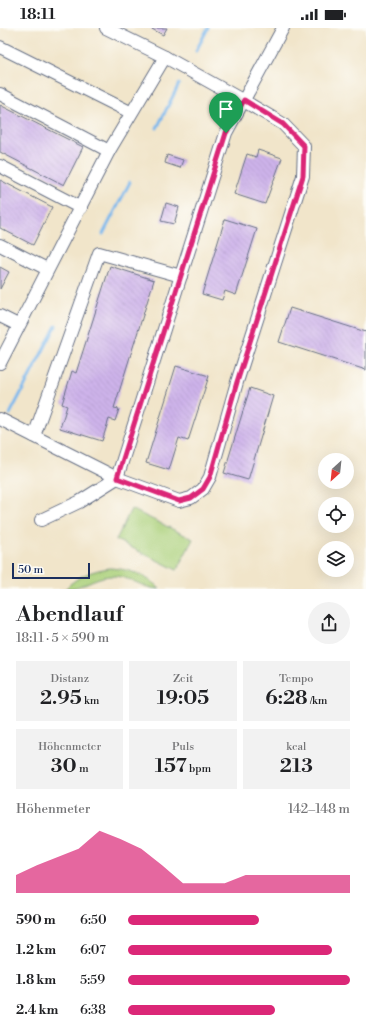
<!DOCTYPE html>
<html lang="de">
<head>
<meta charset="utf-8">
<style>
	body { margin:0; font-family:"Libre Bodoni",serif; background:#f2f2f2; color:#202124; height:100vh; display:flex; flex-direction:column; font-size:15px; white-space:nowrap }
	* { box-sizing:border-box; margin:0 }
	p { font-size:13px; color:#757577 }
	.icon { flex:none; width:22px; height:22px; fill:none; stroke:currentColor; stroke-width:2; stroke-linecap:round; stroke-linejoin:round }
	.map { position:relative; height:561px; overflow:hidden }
	.details { display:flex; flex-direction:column; background:#fff; flex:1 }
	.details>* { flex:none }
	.needle { width:26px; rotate:207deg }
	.buttons { position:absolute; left:318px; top:425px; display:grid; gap:8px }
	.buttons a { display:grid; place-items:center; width:36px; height:36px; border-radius:50%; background:#fff; box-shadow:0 4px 16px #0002; font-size:20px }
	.scale { position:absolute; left:12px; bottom:10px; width:78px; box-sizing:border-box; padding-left:4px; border:2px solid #1b2f5e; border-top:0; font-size:11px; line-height:14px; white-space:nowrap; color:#1b2f5e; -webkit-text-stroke:3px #fdfcf7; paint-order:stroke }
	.pin { position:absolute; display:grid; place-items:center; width:34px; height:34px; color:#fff; margin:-41px -17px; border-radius:50% 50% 50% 0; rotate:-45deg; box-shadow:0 0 4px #0007 }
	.pin .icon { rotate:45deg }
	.round { display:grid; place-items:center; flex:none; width:42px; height:42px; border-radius:21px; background:#f2f2f2 }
	.overview { display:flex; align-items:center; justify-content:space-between; height:68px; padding:0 16px }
	h1 { font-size:22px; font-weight:600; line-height:30px }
	.figures { display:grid; grid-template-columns:repeat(3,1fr); gap:6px; height:68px; padding:4px 16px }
	.figures div { display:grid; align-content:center; border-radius:0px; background:#f2f2f2; text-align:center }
	.figures b { font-size:20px; font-weight:600 }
	.figures small { font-size:11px; font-weight:400 }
	.figures p { font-size:11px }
	.chart { height:112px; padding:8px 16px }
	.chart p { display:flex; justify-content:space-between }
	.chart svg { width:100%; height:72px; margin-top:4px; fill:#db2777; opacity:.7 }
	ul { padding:0 16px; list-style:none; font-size:13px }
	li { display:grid; grid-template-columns:64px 48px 1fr; align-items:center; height:30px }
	li i { height:10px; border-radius:5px; background:#db2777 }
	.status { display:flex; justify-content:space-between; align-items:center; height:28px; padding:0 20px; background:#fff; direction:ltr }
	.status svg { height:11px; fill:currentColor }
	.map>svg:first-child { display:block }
	.pitch { fill:#abd07a; stroke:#63806c }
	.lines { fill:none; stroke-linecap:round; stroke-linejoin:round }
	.stream { stroke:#7ab8ed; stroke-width:3 }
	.building { fill:url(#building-back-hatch) }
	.minor-casing { stroke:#666f84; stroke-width:14 }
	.minor { stroke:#fff; stroke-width:12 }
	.route-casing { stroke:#fff; stroke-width:8 }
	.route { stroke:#db2777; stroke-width:5 }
</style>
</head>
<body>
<div class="status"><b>18:11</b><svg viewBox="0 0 49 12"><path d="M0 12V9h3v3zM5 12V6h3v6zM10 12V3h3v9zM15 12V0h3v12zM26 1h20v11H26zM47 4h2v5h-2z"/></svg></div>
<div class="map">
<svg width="366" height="561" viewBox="0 0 366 561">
	<defs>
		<pattern id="building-back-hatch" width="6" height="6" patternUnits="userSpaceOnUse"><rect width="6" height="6" fill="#ceb3ea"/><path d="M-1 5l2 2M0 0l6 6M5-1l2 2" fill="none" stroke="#b09acb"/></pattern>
	</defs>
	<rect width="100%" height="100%" fill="#fdfcf7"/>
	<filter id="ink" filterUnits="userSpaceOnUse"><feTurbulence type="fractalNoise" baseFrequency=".025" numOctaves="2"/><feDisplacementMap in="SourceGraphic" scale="8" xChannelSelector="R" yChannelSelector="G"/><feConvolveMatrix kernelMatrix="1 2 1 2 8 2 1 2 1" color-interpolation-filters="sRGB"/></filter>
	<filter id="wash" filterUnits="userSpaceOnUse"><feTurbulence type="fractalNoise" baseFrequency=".012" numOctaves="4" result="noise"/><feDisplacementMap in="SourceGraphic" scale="16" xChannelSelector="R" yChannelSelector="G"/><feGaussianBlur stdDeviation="0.9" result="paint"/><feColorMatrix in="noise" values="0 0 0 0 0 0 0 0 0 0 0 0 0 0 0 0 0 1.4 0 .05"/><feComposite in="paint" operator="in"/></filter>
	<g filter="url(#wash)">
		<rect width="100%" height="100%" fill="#f1e5ca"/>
		<g class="pitch">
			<polygon points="131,481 193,511 177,542 116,512"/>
			<path d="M110,540C130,541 146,547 160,561C142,561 129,547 110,548C93,549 81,561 65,561C77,548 93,542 110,540Z"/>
		</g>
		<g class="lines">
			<g class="stream">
				<polyline points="196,23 208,0"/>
				<polyline points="157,100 179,56"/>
				<polyline points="103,206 130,154"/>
				<polyline points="10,386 56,298"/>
			</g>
		</g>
		<g id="blocks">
			<g class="building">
				<polygon points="150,0 167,0 163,7"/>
				<polygon points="0,77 83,119 64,157 0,124"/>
				<polygon points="258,122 282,130 265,176 234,166 247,126 256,129"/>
				<polygon points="167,127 183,132 180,140 165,135"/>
				<polygon points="0,152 52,179 33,217 0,200"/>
				<polygon points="166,175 179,179 174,196 161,193"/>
				<polygon points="225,191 257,201 236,267 225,263 222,272 202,266"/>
				<polygon points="110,238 154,252 114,380 119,381 115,393 109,391 102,413 60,400 67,378 62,376 72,343 76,345"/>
				<polygon points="0,239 9,244 0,261"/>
				<polygon points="290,280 366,304 366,342 279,314"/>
				<polygon points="176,338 209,348 188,413 179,410 169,442 146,435"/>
				<polygon points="250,360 273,368 248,452 224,445"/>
			</g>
		</g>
	</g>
	<g filter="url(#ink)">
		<use href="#blocks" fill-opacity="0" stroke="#666f84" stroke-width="1"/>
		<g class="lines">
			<defs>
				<g id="minor">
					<polyline points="0,19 130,84"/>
					<polyline points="0,66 109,123"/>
					<polyline points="0,138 81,180"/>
					<polyline points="0,217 47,241"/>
					<polyline points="0,288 18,297"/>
					<polyline points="0,335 109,123 165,29"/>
					<polyline points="0,391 117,450 179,473 191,470 203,461 210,449 237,354 303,148 304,118 283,96 244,73 165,29 106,0"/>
					<polyline points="34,408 99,225 181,248"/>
					<polyline points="41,492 79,474 117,450 226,105 283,0"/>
				</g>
			</defs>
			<use href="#minor" class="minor-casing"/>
			<use href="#minor" class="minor"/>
		</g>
	</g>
	<g class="lines" filter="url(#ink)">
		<defs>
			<polygon id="route" points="244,72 283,96 304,118 303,148 237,354 210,449 203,461 191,470 179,473 117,450 226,105"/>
		</defs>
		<use href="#route" class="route-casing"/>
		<use href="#route" class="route"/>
	</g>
</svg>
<div class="buttons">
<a><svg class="needle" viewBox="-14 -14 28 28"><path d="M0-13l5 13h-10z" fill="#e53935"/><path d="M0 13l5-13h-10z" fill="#757577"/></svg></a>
<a><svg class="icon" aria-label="locate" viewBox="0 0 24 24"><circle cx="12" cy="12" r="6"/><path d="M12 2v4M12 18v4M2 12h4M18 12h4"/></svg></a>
<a><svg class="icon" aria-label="layers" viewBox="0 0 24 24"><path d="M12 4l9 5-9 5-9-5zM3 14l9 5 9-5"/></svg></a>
</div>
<div class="scale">50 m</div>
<div class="pin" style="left:226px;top:105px;background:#1e9e55"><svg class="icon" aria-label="arrive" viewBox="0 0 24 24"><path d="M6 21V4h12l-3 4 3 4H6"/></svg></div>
</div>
<section class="details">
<div class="overview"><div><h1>Abendlauf</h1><p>18:11 · 5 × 590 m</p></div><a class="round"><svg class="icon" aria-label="share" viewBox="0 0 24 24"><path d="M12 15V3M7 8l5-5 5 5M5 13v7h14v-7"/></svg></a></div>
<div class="figures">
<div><p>Distanz</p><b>2.95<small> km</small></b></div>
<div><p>Zeit</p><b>19:05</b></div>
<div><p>Tempo</p><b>6:28<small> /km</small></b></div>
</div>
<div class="figures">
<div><p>Höhenmeter</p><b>30<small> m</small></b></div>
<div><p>Puls</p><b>157<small> bpm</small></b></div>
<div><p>kcal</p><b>213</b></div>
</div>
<div class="chart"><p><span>Höhenmeter</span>142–148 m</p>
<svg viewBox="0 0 160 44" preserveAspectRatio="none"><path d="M0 44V33L10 27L20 22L30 17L40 6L50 11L60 17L70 27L80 38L90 38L100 38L110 33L120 33L130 33L140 33L150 33L160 33V44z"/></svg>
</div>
<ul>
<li><b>590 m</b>6:50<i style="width:59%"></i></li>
<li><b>1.2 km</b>6:07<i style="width:92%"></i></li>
<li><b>1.8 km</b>5:59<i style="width:100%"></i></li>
<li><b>2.4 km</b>6:38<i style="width:66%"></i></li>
</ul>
</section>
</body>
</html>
